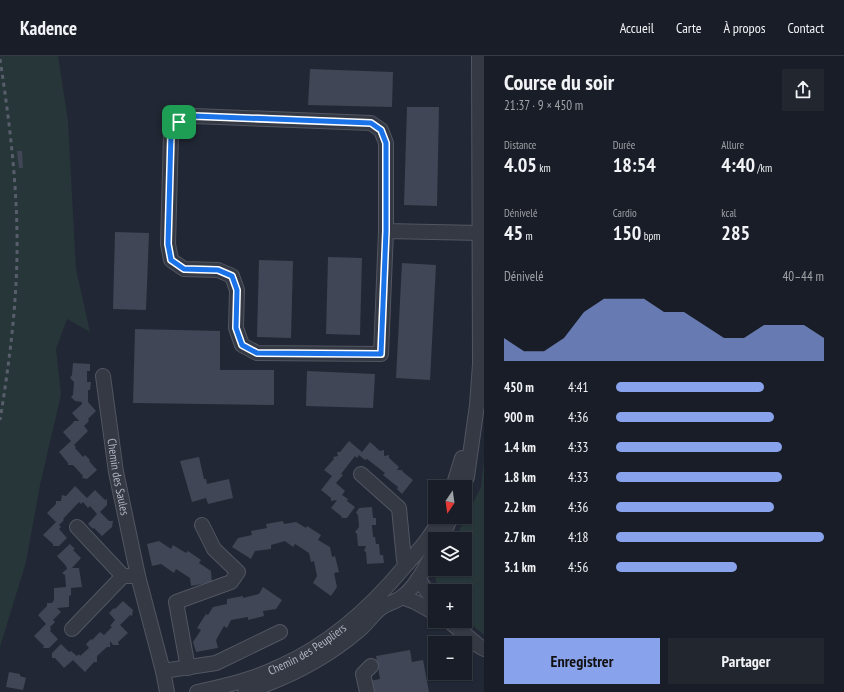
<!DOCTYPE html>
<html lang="fr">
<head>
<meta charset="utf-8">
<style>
	body { margin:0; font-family:"PT Sans Narrow",sans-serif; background:#22262f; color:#f1f3f6; height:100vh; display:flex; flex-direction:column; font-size:15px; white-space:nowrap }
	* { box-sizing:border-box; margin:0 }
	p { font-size:13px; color:#9fa2a7 }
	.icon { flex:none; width:22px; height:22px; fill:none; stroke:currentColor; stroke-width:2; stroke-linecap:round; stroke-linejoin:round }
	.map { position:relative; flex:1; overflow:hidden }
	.sheet { display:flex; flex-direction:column; background:#191d27; width:360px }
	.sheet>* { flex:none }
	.needle { width:26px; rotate:193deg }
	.buttons { position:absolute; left:428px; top:424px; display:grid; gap:8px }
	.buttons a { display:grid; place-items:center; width:44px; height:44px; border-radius:0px; background:#191d27; box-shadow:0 1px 3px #0004,0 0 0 1px #373b44; font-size:20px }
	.pin { position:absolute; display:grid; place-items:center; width:34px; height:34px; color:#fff; margin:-17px; border-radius:8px; box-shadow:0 2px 6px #0006 }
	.round { display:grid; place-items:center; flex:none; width:42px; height:42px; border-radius:0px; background:#22262f }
	.overview { display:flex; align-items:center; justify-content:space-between; height:68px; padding:0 20px }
	h1 { font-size:22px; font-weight:700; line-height:30px }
	.metrics { display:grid; grid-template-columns:repeat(3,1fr); gap:6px; height:68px; padding:4px 20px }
	.metrics div { display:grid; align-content:center }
	.metrics b { font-size:20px; font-weight:700 }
	.metrics small { font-size:11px; font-weight:400 }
	.metrics p { font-size:11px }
	.chart { height:112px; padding:8px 20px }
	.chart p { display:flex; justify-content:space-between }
	.chart svg { width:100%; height:72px; margin-top:4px; fill:#89a2ec; opacity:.7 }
	.primary-button { display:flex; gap:8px; margin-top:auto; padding:8px 20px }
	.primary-button a { flex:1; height:46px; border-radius:0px; background:#89a2ec; color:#111; font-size:16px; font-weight:700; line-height:46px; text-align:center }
	.primary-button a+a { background:#22262f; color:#f1f3f6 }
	ul { padding:0 20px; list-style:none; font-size:13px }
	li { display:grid; grid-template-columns:64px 48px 1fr; align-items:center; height:30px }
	li i { height:10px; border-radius:5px; background:#89a2ec }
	header { display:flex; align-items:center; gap:24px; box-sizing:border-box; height:56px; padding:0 20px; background:#191d27; border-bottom:1px solid #373b44 }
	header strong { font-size:19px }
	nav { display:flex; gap:22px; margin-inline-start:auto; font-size:14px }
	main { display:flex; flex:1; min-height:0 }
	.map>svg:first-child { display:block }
	.green { fill:#273639 }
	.building { fill:#404655 }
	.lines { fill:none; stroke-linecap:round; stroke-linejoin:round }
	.minor-casing { stroke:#525662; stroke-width:16 }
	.minor { stroke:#343944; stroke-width:14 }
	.rail { stroke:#595e6d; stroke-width:3; stroke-dasharray:4 4; stroke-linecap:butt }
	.route-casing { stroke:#fff; stroke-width:8 }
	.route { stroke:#1a73e8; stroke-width:5 }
	.labels { text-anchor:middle; stroke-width:4; stroke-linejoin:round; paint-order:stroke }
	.street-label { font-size:12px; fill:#afb3c1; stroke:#1a1e29 }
</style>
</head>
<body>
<header>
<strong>Kadence</strong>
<nav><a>Accueil</a><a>Carte</a><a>À propos</a><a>Contact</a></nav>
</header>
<main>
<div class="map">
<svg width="484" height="636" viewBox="0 0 484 636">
	<rect width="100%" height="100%" fill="#212734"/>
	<g class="green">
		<polygon points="0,0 58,0 68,65 76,213 90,276 67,263 56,293 61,339 40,429 26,506 0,591"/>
		<polygon points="484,402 484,579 465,563 465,535 438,535 435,519 437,513 465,513 465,483 453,483 459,475 481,431"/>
	</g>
	<g class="building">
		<polygon points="310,13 393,16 392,51 308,49"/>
		<polygon points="407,51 439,51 437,150 404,149"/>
		<polygon points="17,95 22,95 23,112 19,112"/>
		<polygon points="115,176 149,177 146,254 113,253"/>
		<polygon points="328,201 362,202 360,279 326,278"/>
		<polygon points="259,204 293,205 291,282 257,281"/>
		<polygon points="402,207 436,209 430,324 396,322"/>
		<polygon points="135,273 220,275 220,314 274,314 274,349 133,347"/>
		<polygon points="73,307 90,308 90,315 87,315 87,326 91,326 90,334 88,334 88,346 96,355 88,363 89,365 84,370 88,375 74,389 76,391 75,392 83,401 85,399 90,404 89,405 97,414 87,423 82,422 83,420 73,409 68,409 68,407 59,396 71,385 63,376 73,367 74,365 79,365 72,357 82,348 82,346 75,345 71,341 73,339 74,326 70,322 72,319"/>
		<polygon points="307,315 375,318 373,352 306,350"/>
		<polygon points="349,385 362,396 370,386 380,395 384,394 384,400 389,399 389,402 399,411 397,414 402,414 403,416 413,424 402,438 397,433 398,431 383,419 385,417 367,403 365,404 359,399 357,402 355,400 341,418 343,419 336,427 345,435 342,439 348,443 347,445 355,451 347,462 342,462 341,460 331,452 337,444 331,445 331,442 321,434 332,420 324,414 334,403 333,401 338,400 337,396 340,396"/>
		<polygon points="199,401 204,423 206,423 207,428 229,423 233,442 208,448 206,442 192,446 180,405"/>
		<polygon points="75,430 87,442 95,434 105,444 107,443 107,449 100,456 109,465 113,465 112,471 102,480 94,472 93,473 88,468 97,458 90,450 88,452 83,446 81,448 79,446 63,463 64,464 59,469 61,471 59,473 67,482 59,490 53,490 53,488 43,479 56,466 47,457 56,448 56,445 61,445 62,439 66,440"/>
		<polygon points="372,451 373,462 376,462 376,469 372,469 373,481 375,481 376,488 379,488 380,499 383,499 384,507 367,508 366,496 364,495 366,490 358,490 357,478 355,476 359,471 358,459 356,457 359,452"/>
		<polygon points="283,465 284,468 296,466 306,472 307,470 321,479 318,484 330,491 332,501 335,500 339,516 334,517 337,531 331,540 313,527 317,520 314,505 311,506 309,497 295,488 293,491 285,485 271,489 271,493 255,495 251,503 232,491 238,482 252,479 251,475 267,472 266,468"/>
		<polygon points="159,485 171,493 173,489 186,497 188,495 201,504 199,507 211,515 212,526 191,530 190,522 176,513 174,517 161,508 152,510 147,488"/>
		<polygon points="70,488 75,493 73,494 81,502 72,512 79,512 82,531 71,532 71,539 69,540 69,551 57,552 61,556 53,564 55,566 50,571 51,573 50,575 58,583 49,592 43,592 44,590 34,580 46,568 38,559 47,550 47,547 52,547 54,544 54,532 66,531 65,519 62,517 67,513 66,510 57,500"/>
		<polygon points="263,531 282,544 276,553 263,555 264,560 248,564 248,561 231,564 227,572 224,570 216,584 218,592 196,596 193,586 201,574 197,572 206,558 208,559 213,551 227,548 227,543 243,540 243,542 259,538"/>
		<polygon points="123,545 133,554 132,560 130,559 120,569 128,577 118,586 119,589 113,589 110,585 110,591 107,591 97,600 97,606 94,606 85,616 73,604 64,612 55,602 52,602 52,597 61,588 69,596 71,595 77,600 79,598 80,600 89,592 86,588 91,583 92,584 100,576 104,579 112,571 110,570 115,564 109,557 114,552 115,553"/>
		<polygon points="410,594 412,606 423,604 429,636 372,636 369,625 380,623 376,600"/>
		<polygon points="9,616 20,618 20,620 26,622 23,634 6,631"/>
	</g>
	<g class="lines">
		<defs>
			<g id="minor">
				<polyline points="386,175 386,87 381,74 371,67 194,60 179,66 171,78 168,188 171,204 184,213 218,214 232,220 237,234 236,272 242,289 257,297 381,298 386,175 480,177"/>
				<path id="s1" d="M103,320L116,416L138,520L163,615L167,636"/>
				<polyline points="361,418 399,452 404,504 408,507"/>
				<polyline points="453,431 462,402"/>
				<polyline points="463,431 467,421 477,349 480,308 479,0"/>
				<polyline points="77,471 123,520 138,520"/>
				<polyline points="441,483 451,461"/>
				<polyline points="418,523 435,546"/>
				<polyline points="402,541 415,546 435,557"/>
				<polyline points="449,565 479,590 484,593"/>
				<polyline points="72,573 123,520"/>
				<polyline points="188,612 176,546 231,526 238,516 214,493 202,469"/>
				<polyline points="163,615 216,607 280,576"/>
				<path id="s2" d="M197,636C225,630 255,623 281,610C330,588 371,551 405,510C418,495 432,480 441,461"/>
				<path d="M245,636C285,623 325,603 357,576C366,569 372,559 381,552C387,547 396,546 402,541C417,530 426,509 435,494"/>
				<polyline points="367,636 363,618 371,610"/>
			</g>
		</defs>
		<use href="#minor" class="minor-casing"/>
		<use href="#minor" class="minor"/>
		<path class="rail" d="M0,3C10,69 18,134 17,200C16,255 9,309 0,364"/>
	</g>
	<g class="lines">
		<defs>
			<polygon id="route" points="194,60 371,67 381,74 386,87 386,175 381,298 257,297 242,289 236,272 237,234 232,220 218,214 184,213 171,204 168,188 171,78 179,66"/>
		</defs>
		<use href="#route" class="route-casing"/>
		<use href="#route" class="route"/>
	</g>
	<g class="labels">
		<g class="street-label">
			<text dy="4" stroke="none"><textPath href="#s1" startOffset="102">Chemin des Saules</textPath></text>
			<text dy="4" stroke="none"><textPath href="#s2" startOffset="119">Chemin des Peupliers</textPath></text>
		</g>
	</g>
</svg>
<div class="buttons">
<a><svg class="needle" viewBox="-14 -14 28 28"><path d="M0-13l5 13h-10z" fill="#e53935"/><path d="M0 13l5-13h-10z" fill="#9fa2a7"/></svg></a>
<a><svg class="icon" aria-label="layers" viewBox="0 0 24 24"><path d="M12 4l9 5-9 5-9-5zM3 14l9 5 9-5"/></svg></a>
<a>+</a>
<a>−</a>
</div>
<div class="pin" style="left:179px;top:66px;background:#1e9e55"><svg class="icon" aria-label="arrive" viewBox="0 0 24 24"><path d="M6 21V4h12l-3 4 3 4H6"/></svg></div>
</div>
<section class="sheet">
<div class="overview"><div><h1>Course du soir</h1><p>21:37 · 9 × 450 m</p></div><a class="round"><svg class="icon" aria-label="share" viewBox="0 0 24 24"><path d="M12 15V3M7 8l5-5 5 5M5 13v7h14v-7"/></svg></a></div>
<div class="metrics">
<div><p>Distance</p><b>4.05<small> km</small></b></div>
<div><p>Durée</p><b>18:54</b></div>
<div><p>Allure</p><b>4:40<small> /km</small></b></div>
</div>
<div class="metrics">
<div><p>Dénivelé</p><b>45<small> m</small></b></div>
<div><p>Cardio</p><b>150<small> bpm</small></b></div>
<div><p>kcal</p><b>285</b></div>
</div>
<div class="chart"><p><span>Dénivelé</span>40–44 m</p>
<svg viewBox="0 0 160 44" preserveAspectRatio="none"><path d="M0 44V30L10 38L20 38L30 30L40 14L50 6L60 6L70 6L80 14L90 14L100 22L110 30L120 30L130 22L140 22L150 22L160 30V44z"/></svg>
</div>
<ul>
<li><b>450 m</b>4:41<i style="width:71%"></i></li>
<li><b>900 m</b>4:36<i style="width:76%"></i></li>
<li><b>1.4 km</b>4:33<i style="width:80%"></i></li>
<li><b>1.8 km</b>4:33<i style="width:80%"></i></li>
<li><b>2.2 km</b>4:36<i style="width:76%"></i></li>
<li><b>2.7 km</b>4:18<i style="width:100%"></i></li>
<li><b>3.1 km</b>4:56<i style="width:58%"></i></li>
</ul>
<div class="primary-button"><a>Enregistrer</a><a>Partager</a></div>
</section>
</main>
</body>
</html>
